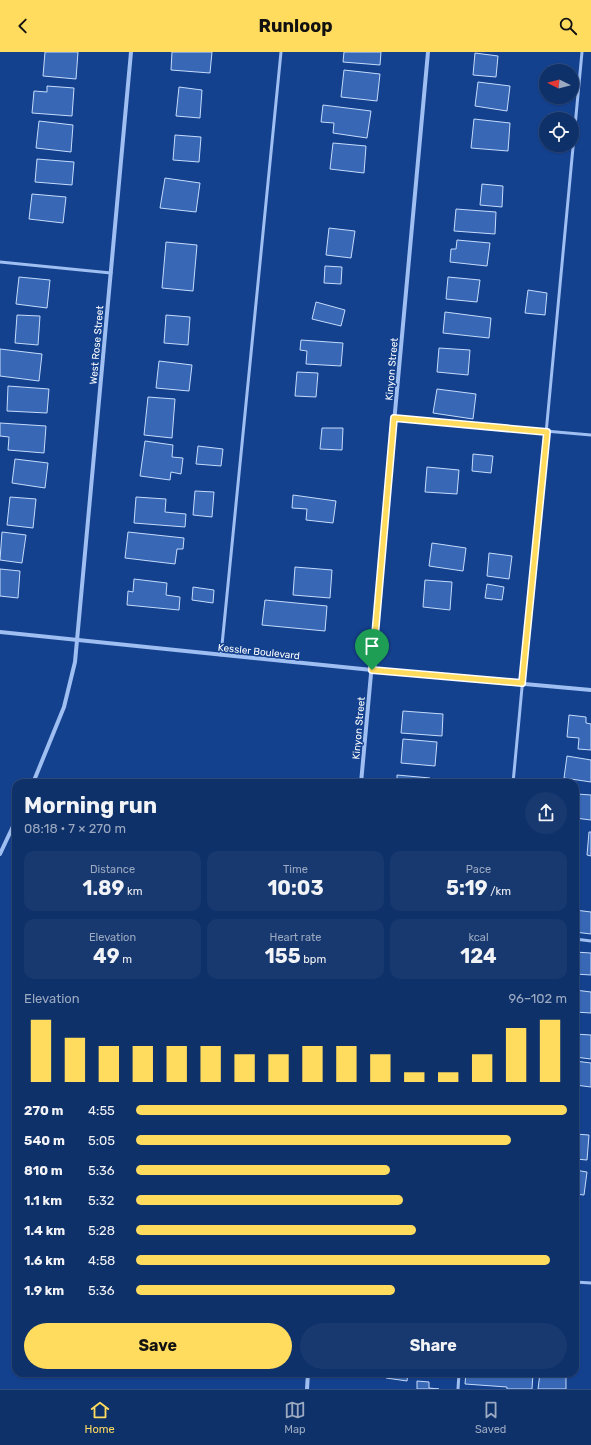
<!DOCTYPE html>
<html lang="en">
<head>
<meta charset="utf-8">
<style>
	body { margin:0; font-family:Rubik,sans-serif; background:#183970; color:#f1f3f6; height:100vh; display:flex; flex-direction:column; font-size:15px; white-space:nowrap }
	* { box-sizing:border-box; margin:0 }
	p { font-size:13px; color:#9ba9c1 }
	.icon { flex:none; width:22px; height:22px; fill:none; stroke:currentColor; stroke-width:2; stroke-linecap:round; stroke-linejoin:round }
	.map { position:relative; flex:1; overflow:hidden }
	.side { position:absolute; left:12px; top:727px; width:567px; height:598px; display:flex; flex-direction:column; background:#0f316a; border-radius:12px; box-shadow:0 1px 3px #0004,0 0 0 1px #2f4c7e }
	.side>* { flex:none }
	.needle { width:26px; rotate:276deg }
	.controls { position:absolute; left:539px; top:12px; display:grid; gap:8px }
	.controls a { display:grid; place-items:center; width:40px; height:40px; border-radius:50%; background:#0f316a; box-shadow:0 1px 3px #0004,0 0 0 1px #2f4c7e; font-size:20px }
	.pin { position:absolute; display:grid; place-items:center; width:34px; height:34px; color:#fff; margin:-41px -17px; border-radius:50% 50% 50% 0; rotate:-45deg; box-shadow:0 0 4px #0007 }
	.pin .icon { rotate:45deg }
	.round { display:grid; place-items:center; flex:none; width:42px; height:42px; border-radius:21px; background:#183970 }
	.head { display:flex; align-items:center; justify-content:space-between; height:68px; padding:0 12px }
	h1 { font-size:22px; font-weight:700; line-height:30px }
	.figures { display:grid; grid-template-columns:repeat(3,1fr); gap:6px; height:68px; padding:4px 12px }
	.figures div { display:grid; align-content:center; border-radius:10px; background:#183970; text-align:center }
	.figures b { font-size:20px; font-weight:700 }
	.figures small { font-size:11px; font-weight:400 }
	.figures p { font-size:11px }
	.chart { height:112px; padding:8px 12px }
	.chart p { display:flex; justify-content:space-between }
	.chart svg { width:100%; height:72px; margin-top:4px; stroke:#ffdb5e; stroke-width:6 }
	.action { display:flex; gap:8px; margin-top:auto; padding:8px 12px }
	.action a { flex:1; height:46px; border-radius:24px; background:#ffdb5e; color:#111; font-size:16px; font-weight:700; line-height:46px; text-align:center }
	.action a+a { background:#183970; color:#f1f3f6 }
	ul { padding:0 12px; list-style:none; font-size:13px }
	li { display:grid; grid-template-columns:64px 48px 1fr; align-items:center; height:30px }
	li i { height:10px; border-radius:5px; background:#ffdb5e }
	header { display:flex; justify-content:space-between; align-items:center; height:52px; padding:0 12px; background:#ffdb5e; color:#111; font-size:18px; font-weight:700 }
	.tab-bar { display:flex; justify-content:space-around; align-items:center; height:56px; border-top:1px solid #2f4c7e; background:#0f316a; font-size:11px; color:#9ba9c1 }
	.tab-bar a { display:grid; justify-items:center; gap:2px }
	.tab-bar .active { color:#ffdb5e }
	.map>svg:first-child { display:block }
	.building { fill:#3868b5; stroke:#c5dbfc }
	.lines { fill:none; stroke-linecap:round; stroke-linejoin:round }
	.service { stroke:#9fbef1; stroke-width:3 }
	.minor { stroke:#9fbef1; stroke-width:4 }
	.route-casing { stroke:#fff; stroke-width:8 }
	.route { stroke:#ffdb5e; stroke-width:5 }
	.labels { text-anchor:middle; stroke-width:3; stroke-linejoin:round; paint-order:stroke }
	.street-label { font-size:10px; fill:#fff; stroke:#14418e }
</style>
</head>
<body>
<header><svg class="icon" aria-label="back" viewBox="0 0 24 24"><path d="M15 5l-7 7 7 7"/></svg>Runloop<svg class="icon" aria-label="search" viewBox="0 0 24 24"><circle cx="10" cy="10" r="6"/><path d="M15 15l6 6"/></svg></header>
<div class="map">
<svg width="591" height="1337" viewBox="0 0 591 1337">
	<rect width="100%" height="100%" fill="#14418e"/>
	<g class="building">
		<polygon points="45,0 78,0 76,27 43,24"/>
		<polygon points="172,0 212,0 210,21 171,18"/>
		<polygon points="344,0 381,0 380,13 343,10"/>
		<polygon points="475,1 498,4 496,25 473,23"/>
		<polygon points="344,18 380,22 377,49 341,45"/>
		<polygon points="478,30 510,34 507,59 475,54"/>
		<polygon points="47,34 74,36 72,64 32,61 34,39 47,40"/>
		<polygon points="179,35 202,38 200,66 176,64"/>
		<polygon points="323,53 371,59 367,86 333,81 334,71 321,70"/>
		<polygon points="474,67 510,71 508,99 471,96"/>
		<polygon points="39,69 73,73 71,100 36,96"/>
		<polygon points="175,83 201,85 199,110 173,108"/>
		<polygon points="333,91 366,94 364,121 330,117"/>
		<polygon points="37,107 74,110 72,133 35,130"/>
		<polygon points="165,126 200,131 196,160 160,156"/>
		<polygon points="482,132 503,134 502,155 480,153"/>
		<polygon points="32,142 66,145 63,171 29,167"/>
		<polygon points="456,157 496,160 495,182 454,179"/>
		<polygon points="329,176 355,179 351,206 326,203"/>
		<polygon points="457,188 490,191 487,214 450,210 451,197 456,197"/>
		<polygon points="166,190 197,193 193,239 162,236"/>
		<polygon points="325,214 342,215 341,232 324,231"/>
		<polygon points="19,225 50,228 47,256 16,252"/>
		<polygon points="448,225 480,228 477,250 446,247"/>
		<polygon points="528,238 547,241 545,263 525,261"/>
		<polygon points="316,250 345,258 341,274 312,267"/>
		<polygon points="445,260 491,266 489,286 443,281"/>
		<polygon points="17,263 40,264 38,293 15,291"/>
		<polygon points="166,263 190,265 188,293 164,291"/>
		<polygon points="301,288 343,291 341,314 306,312 307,299 300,298"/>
		<polygon points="439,296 470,298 468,323 437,320"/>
		<polygon points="0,297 42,302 39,329 0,324"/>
		<polygon points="159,309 192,313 189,339 156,336"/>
		<polygon points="297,320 318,321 316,345 295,344"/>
		<polygon points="8,334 49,337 47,361 7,359"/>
		<polygon points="437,337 476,342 473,367 433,361"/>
		<polygon points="148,345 175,347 172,386 144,383"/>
		<polygon points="0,371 46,374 44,401 8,398 9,385 0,384"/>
		<polygon points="322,376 343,376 342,398 320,397"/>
		<polygon points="145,389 173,393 172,405 183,406 181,422 171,420 170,428 140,424"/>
		<polygon points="198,394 223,397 221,414 196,412"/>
		<polygon points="473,402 493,404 491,421 472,419"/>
		<polygon points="15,407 48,411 45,436 12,431"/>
		<polygon points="427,415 459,418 457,442 425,440"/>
		<polygon points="195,439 214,440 212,465 193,463"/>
		<polygon points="293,443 336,449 333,471 306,468 307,457 292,456"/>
		<polygon points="10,445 36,447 33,476 7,473"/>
		<polygon points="136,445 166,447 165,460 186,462 185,475 134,471"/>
		<polygon points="2,480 26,483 22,511 0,508"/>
		<polygon points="128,480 184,486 183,497 177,497 175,512 125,506"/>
		<polygon points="432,491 466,496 463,519 429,514"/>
		<polygon points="489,501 512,504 509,527 487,524"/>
		<polygon points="295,515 332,518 330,546 293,543"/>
		<polygon points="0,517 20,519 18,546 0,544"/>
		<polygon points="134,527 167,531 166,543 180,545 179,558 127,553 128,539 133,540"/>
		<polygon points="425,528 452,530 450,558 423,555"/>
		<polygon points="487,532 504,535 502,548 485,546"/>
		<polygon points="193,535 214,538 213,551 192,548"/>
		<polygon points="265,548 327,554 325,579 262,573"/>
		<polygon points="403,659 443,662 442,684 401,681"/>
		<polygon points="569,663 586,665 586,671 591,672 591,698 578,697 579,686 567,685"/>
		<polygon points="403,687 437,690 435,714 401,711"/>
		<polygon points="567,704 591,708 591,730 564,726"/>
		<polygon points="397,723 430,726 430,731 397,731"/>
		<polygon points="577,742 591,743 591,768 575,766"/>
		<polygon points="589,780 591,780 591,804 587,803"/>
		<polygon points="575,858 591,860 591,882 575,880"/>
		<polygon points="575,900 591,901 591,923 575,922"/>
		<polygon points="575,938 591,940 591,961 575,960"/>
		<polygon points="575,982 591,983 591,1007 575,1005"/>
		<polygon points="575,1009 591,1011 591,1035 575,1033"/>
		<polygon points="575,1082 589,1083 587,1108 575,1107"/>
		<polygon points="575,1118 587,1120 584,1143 575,1142"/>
		<polygon points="386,1321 408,1321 407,1329 386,1326"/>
		<polygon points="466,1321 533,1321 532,1337 507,1337 507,1335 465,1332"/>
		<polygon points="540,1321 566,1321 566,1337 538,1337"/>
		<polygon points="417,1329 429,1330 429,1336 439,1337 417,1337"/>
	</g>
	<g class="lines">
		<g class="service">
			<polyline points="0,210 111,221"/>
			<polyline points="394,366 591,383"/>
			<polyline points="221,603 281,0"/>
			<polyline points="513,731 582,0"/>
			<polyline points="575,887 591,889"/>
			<polyline points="575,1230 591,1231"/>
			<polyline points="458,1337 459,1321"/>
		</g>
		<g class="minor">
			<polyline points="0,580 372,618 591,638"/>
			<polyline points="33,731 64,655 75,610 131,0"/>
			<polyline points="361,731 428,0"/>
			<polyline points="0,802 16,768"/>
			<polyline points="307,1337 308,1321"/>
		</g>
	</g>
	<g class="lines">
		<defs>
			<polygon id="route" points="394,366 547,380 522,631 372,618"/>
		</defs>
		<use href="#route" class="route-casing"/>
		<use href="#route" class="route"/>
	</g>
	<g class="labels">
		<g class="street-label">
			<text transform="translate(96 293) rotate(-85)" y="4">West Rose Street</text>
			<text transform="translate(391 317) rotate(-85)" y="4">Kinyon Street</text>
			<text transform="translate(259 599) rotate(6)" y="4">Kessler Boulevard</text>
			<text transform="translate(358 676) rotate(-85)" y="4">Kinyon Street</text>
		</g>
	</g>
</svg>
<div class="controls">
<a><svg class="needle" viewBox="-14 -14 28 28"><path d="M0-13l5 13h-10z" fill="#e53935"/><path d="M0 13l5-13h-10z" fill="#9ba9c1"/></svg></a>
<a><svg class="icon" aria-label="locate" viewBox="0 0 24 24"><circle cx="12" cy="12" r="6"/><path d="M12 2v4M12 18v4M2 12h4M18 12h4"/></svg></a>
</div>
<div class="pin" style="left:372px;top:618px;background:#1e9e55"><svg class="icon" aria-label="arrive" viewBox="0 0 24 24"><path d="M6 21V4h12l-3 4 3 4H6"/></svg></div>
<section class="side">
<div class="head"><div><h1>Morning run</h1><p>08:18 · 7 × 270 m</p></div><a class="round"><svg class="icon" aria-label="share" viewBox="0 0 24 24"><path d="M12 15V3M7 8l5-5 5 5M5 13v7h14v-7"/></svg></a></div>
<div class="figures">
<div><p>Distance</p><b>1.89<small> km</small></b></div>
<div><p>Time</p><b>10:03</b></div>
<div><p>Pace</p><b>5:19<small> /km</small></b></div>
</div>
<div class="figures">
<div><p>Elevation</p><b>49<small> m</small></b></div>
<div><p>Heart rate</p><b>155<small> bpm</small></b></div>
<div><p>kcal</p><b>124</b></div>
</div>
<div class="chart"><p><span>Elevation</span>96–102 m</p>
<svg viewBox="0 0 160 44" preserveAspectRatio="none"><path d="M5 44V6M15 44V17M25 44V22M35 44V22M45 44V22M55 44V22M65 44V27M75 44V27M85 44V22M95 44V22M105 44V27M115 44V38M125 44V38M135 44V27M145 44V11M155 44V6"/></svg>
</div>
<ul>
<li><b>270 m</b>4:55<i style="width:100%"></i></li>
<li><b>540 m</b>5:05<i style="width:87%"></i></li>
<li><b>810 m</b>5:36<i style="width:59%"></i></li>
<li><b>1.1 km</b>5:32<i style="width:62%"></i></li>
<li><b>1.4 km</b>5:28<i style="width:65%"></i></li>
<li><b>1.6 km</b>4:58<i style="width:96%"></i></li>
<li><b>1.9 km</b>5:36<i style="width:60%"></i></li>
</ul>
<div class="action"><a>Save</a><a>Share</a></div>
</section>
</div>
<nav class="tab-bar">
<a class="active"><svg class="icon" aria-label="home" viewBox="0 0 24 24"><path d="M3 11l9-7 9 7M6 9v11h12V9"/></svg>Home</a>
<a><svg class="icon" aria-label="map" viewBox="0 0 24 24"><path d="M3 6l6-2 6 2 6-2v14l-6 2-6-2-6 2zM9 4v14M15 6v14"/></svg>Map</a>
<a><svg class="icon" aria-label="saved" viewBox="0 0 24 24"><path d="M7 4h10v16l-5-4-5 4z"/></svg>Saved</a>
</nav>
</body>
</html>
